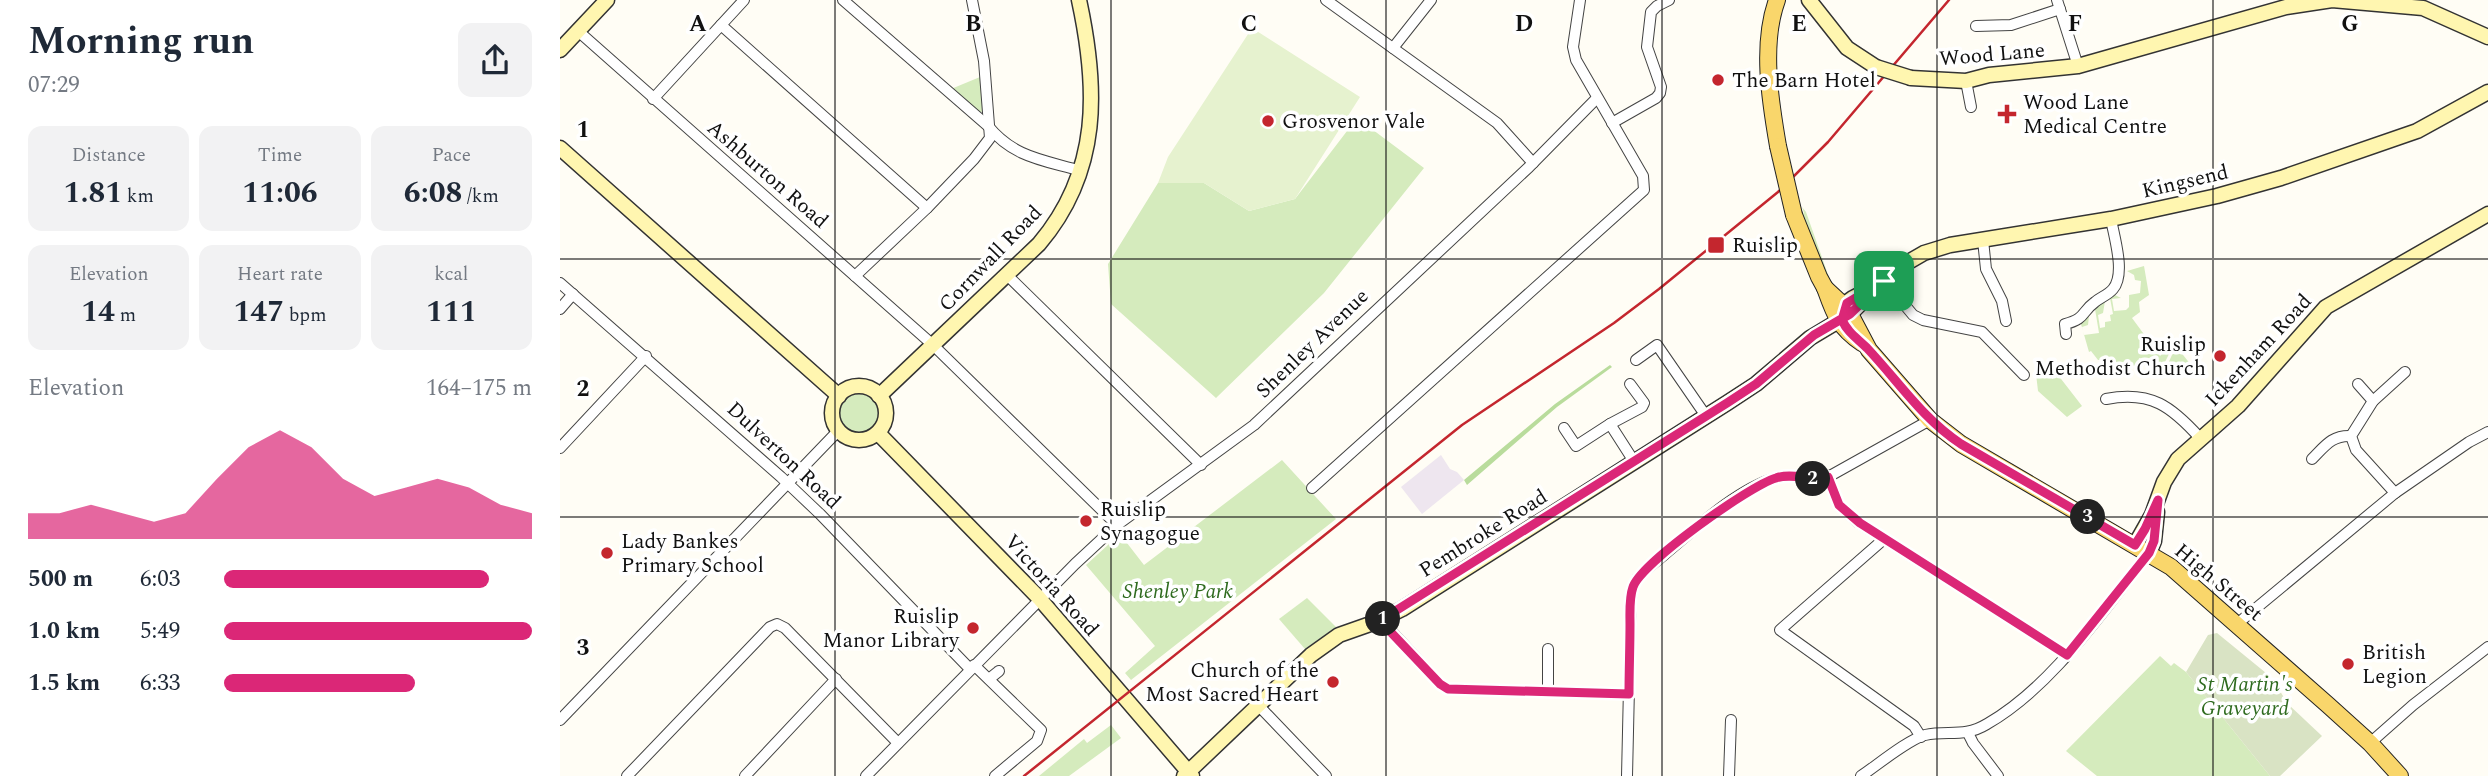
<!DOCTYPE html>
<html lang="en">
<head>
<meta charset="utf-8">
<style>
	body { margin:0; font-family:Spectral,serif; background:#f2f2f3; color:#1f2937; height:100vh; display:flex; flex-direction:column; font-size:26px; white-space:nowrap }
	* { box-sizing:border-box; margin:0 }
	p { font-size:23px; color:#747a83 }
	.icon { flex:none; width:38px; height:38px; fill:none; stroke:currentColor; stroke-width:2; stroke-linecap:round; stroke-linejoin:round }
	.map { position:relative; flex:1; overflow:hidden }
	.details { display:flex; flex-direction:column; background:#fff; width:560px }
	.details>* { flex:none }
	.pin { position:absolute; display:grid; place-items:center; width:60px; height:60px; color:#fff; margin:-30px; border-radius:14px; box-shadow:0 4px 10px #0006 }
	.km { position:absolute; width:35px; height:35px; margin:-18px; border-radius:50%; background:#222; color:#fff; font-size:19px; line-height:35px; text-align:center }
	.round { display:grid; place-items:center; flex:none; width:74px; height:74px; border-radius:14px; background:#f2f2f3 }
	.headline { display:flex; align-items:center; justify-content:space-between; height:119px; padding:0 28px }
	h1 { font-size:38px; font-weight:700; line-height:52px }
	.stats { display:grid; grid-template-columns:repeat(3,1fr); gap:10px; height:119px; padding:7px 28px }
	.stats div { display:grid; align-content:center; border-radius:14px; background:#f2f2f3; text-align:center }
	.stats b { font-size:30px; font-weight:700 }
	.stats small { font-size:19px; font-weight:400 }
	.stats p { font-size:19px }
	.chart { height:196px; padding:14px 28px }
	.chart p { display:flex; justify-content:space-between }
	.chart svg { width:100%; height:126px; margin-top:7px; fill:#db2777; opacity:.7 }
	ul { padding:0 28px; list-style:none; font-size:23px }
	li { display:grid; grid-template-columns:112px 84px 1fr; align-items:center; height:52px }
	li i { height:18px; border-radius:9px; background:#db2777 }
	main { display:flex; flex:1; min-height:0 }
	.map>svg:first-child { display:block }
	.industrial { fill:#eee6ef }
	.green { fill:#d5ebbd }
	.forest { fill:#b9dc9c }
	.cemetery { fill:#d9e3c4 }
	.pitch { fill:#e6f2cf }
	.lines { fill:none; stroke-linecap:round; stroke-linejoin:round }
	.street-casing { stroke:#444; stroke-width:12 }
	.secondary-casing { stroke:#333; stroke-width:17 }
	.primary-casing { stroke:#222; stroke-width:18 }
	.street { stroke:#fff; stroke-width:10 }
	.secondary { stroke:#fff6b0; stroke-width:14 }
	.primary { stroke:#f9d66b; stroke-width:16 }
	.rail { stroke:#c4262e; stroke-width:2.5 }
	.secondary-bridge-casing { stroke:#333; stroke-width:17; stroke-linecap:butt }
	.primary-bridge-casing { stroke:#222; stroke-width:18; stroke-linecap:butt }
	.secondary-bridge { stroke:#fff6b0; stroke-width:14 }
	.primary-bridge { stroke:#f9d66b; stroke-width:16 }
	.route-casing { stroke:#fff; stroke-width:14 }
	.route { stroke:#db2777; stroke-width:9 }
	.grid { fill:none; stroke:#111; stroke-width:2; stroke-opacity:0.55 }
	.poi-dot { fill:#c4262e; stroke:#fff; stroke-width:2.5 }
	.labels { text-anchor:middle; stroke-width:7; stroke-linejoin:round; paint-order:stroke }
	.street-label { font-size:21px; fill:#111; stroke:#fff }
	.poi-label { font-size:21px; fill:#111; stroke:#fff; text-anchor:start }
	.park-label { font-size:21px; font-style:italic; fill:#2f6b1f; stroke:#fff }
	.grid-label { font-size:23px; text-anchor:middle; font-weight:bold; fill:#111; stroke:#fff; stroke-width:7; stroke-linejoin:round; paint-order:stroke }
</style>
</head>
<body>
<main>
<section class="details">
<div class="headline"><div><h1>Morning run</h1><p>07:29</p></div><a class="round"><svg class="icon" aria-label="share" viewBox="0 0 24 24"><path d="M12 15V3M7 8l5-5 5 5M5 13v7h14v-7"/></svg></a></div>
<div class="stats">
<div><p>Distance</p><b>1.81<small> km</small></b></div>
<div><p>Time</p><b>11:06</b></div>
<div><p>Pace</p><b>6:08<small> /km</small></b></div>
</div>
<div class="stats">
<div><p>Elevation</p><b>14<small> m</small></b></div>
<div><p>Heart rate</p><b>147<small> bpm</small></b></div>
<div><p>kcal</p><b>111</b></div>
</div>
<div class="chart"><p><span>Elevation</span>164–175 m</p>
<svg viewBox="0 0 160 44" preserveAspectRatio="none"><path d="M0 44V35L10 35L20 32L30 35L40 38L50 35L60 23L70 12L80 6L90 12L100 23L110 29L120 26L130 23L140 26L150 32L160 35V44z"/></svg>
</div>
<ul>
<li><b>500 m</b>6:03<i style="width:86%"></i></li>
<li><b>1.0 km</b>5:49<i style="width:100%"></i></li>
<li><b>1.5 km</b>6:33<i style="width:62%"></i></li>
</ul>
</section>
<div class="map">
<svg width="1928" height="776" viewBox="0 0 1928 776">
	<rect width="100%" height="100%" fill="#fffdf5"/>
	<polygon class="industrial" points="881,455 890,469 897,472 904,480 862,514 841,487"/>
	<g class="green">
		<polygon points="420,77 423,108 423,111 419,113 391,89"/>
		<polygon points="797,118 864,168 764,293 656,398 551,304 548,264 598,183 644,183 689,211 735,199"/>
		<polygon points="1242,207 1246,212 1271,283 1265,276 1241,214 1244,213"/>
		<polygon points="1584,266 1589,295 1579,302 1580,312 1572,318 1600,356 1605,351 1609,354 1601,370 1583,365 1584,359 1579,358 1578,366 1557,364 1556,361 1545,357 1543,360 1538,360 1531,351 1529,352 1521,324 1529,316 1528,325 1522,327 1524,335 1539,333 1535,309 1545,301 1543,313 1538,315 1540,328 1545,327 1545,322 1551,321 1550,315 1553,314 1550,298 1555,295 1561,298 1552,299 1554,311 1566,310 1569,307 1569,295 1580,293 1581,281 1575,280 1574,275 1567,271"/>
		<polygon points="1616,346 1631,365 1628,362 1625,365 1627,367 1621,374 1614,371 1612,374 1609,373 1610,369 1607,366"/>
		<polygon points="1489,362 1492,379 1498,375 1522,406 1507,417 1478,391 1475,365 1477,365 1478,370 1489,368"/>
		<circle cx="299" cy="414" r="20"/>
		<polygon points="722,460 776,519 571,680 565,673 595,646 526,565 560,534 584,565"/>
		<polygon points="747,598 776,627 745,649 719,619"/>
		<polygon points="1600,656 1611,666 1614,663 1626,672 1710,776 1537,776 1506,751"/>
		<polygon points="551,725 561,738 509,776 479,776 524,739 527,743"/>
	</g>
	<polygon class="forest" points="1050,365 1052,367 997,407 907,485 904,480 995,404"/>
	<polygon class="cemetery" points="1657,633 1706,673 1715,683 1728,704 1762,736 1720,776 1710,776 1626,672 1648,635"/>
	<polygon class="pitch" points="692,28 800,97 735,199 689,211 644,183 598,183 608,157"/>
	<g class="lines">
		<defs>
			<g id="street">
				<path d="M283,0L428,126C454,158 484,160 521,171"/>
				<polyline points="766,0 937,123 973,163"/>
				<polyline points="1497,0 1518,66"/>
				<polyline points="161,25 367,208"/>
				<polyline points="1416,26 1451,25 1500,9"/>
				<polyline points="18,31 373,345 557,525"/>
				<polyline points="833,48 871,0"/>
				<polyline points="1406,81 1411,107"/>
				<polyline points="93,99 184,0"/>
				<polyline points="1052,123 1096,98 1100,93 1101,87 1087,47 1091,12 1097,6 1109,0"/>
				<polyline points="1423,240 1426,269 1442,301 1446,321"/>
				<polyline points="447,275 641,465"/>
				<polyline points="295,276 367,208 414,159 430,138 424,61 412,0"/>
				<polyline points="1324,280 1353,315 1363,320 1422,332 1464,375"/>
				<polyline points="0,283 221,477 260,514 410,669"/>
				<polyline points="0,309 13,294"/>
				<path d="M1506,334L1505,324C1526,319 1521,312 1535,302C1541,297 1548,295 1553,289C1566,274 1554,237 1551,219"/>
				<polyline points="1076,360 1097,345 1146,416"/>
				<polyline points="1070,384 1084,403 1082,407 1050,424 1075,463"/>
				<polyline points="1798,384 1813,401"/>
				<path d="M1546,399C1591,390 1612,407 1640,438"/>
				<polyline points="1004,428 1016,446 1050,424"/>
				<polyline points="0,448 86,356"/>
				<path d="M1752,459C1765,446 1772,435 1791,436"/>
				<polyline points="1268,477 1279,505 1299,523 1507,655"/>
				<polyline points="752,488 1084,190 1083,176 1016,60 1013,47 1020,0"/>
				<polyline points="1835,493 1796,450 1791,436 1813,401 1845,372"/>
				<polyline points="1324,539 1220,630 1354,726 1361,737"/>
				<polyline points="821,620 880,684 888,689 1069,694"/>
				<polyline points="1677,624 1835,493 1909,442 1928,432"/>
				<polyline points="414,665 481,730 477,741 435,776"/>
				<polyline points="429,679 439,671"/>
				<polyline points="988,692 988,649"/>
				<polyline points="698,705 766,776"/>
				<polyline points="0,720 278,431"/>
				<polyline points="1408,733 1413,743 1438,776"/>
				<polyline points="1810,743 1853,705 1928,647"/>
				<polyline points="67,776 210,627 217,624 225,628 338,743"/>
				<polyline points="185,776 276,679"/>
				<polyline points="306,776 515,564 557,525 694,425 969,167 1037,98"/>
				<path d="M1067,776L1071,599C1071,591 1073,585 1077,579C1085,569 1096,562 1105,554C1136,528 1176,490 1215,478C1234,472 1250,482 1268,477L1370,420"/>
				<polyline points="1169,776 1171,720"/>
				<path d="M1301,776C1316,766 1349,739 1365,735C1388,730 1404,738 1427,724C1493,686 1542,611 1589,553"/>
			</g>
			<g id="secondary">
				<polyline points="1249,0 1287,48 1316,67"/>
				<polyline points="0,50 47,0"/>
				<polyline points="1351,78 1406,81 1429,75 1518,66 1726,7 1772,0 1863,8 1928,37"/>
				<polyline points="0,148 279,396"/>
				<polyline points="1275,311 1293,298 1314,287"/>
				<circle cx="299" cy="413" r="27"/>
				<path d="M319,396L479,244C541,171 538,88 519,0"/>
				<polyline points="318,433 479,598 632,776"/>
				<polyline points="1575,545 1592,515 1604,482 1618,459 1678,406 1766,307 1928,214"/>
				<polyline points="1589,553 1594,541 1597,512"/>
				<polyline points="624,776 751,655 779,635 816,622 842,609 1167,403 1196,384 1250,338 1290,314 1324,280 1345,264 1364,253 1390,245 1551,219 1657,196 1721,178 1857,131 1928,92"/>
			</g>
			<g id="primary">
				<path d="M1217,0C1201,44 1210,100 1218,146"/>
				<polyline points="1234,215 1259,277 1265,288 1280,302 1290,314 1309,350 1370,420 1401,444 1611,567 1768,705 1810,743 1840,776"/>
				<path d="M1265,288C1274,313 1278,327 1302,343"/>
			</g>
		</defs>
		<use href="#street" class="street-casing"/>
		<use href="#secondary" class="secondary-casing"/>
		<use href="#primary" class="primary-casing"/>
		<use href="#street" class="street"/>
		<use href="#secondary" class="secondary"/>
		<use href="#primary" class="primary"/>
		<polyline class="rail" points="464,776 902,425 1054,323 1099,289 1218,192 1268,142 1389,0"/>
		<defs>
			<polyline id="secondary-bridge" points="1316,67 1351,78"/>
			<polyline id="primary-bridge" points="1218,146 1234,215"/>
		</defs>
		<use href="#secondary-bridge" class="secondary-bridge-casing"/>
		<use href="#primary-bridge" class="primary-bridge-casing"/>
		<use href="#secondary-bridge" class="secondary-bridge"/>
		<use href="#primary-bridge" class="primary-bridge"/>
	</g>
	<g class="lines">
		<defs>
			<path id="route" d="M1324,281L1290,314L1254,335L1196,384L1167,403L821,620L824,625L880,684L888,689L1069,694C1069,671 1070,647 1070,624C1070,613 1069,598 1073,587C1081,563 1189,486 1216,478C1234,472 1250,482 1268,477L1279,505L1300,523L1507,655L1589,553L1594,541L1598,500L1585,529L1575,545L1401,444C1362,418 1339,382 1307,348C1297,338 1288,333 1282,320L1287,303L1324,281"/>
		</defs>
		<use href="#route" class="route-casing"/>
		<use href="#route" class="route"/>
	</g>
	<path class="grid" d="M275,0V776M551,0V776M826,0V776M1102,0V776M1377,0V776M1653,0V776M0,259H1928M0,517H1928"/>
	<g class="poi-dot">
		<circle cx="1158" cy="80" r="7"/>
		<path d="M1443.5 103.5h7v7h7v7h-7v7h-7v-7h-7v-7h7z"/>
		<circle cx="708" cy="121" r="7"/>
		<rect x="1147" y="236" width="18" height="18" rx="3.5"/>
		<circle cx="1660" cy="356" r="7"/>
		<circle cx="526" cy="521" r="7"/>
		<circle cx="47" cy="553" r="7"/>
		<circle cx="413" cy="628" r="7"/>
		<circle cx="1788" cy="664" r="7"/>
		<circle cx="773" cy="682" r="7"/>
	</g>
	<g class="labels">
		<g class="street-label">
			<text transform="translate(1432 54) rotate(-5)" y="7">Wood Lane</text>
			<text transform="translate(208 174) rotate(41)" y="7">Ashburton Road</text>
			<text transform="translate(1625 181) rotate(-13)" y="7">Kingsend</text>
			<text transform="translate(430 258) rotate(-46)" y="7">Cornwall Road</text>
			<text transform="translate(752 343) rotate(-44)" y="7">Shenley Avenue</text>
			<text transform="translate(1698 350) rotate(-47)" y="7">Ickenham Road</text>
			<text transform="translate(224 455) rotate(43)" y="7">Dulverton Road</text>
			<text transform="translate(923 533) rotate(-32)" y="7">Pembroke Road</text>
			<text transform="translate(1659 582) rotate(40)" y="7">High Street</text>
			<text transform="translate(492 585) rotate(48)" y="7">Victoria Road</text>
		</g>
		<g class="poi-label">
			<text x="1172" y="87">The Barn Hotel</text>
			<text x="1463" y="109">Wood Lane<tspan x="1463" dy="24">Medical Centre</tspan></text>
			<text x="722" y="128">Grosvenor Vale</text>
			<text x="1172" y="252">Ruislip</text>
			<text x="1646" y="351" text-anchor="end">Ruislip<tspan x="1646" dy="24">Methodist Church</tspan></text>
			<text x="540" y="516">Ruislip<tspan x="540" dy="24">Synagogue</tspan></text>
			<text x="61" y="548">Lady Bankes<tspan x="61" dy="24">Primary School</tspan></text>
			<text x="399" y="623" text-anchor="end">Ruislip<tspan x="399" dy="24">Manor Library</tspan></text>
			<text x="1802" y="659">British<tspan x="1802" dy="24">Legion</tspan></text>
			<text x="759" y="677" text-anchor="end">Church of the<tspan x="759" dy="24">Most Sacred Heart</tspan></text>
		</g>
		<g class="park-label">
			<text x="618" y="598">Shenley Park</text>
			<text x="1685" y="691">St Martin's<tspan x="1685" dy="24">Graveyard</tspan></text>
		</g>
	</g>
	<g class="grid-label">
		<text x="138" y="31">A</text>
		<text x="413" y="31">B</text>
		<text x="689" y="31">C</text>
		<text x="964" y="31">D</text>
		<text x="1239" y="31">E</text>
		<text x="1515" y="31">F</text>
		<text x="1790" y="31">G</text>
		<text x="23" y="137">1</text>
		<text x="23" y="396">2</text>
		<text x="23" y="655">3</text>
	</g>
</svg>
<div class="pin" style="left:1324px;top:281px;background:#1e9e55"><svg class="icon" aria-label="arrive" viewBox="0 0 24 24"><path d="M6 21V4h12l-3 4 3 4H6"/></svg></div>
<b class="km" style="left:823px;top:619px">1</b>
<b class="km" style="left:1253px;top:479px">2</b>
<b class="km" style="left:1528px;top:517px">3</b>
</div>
</main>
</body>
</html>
